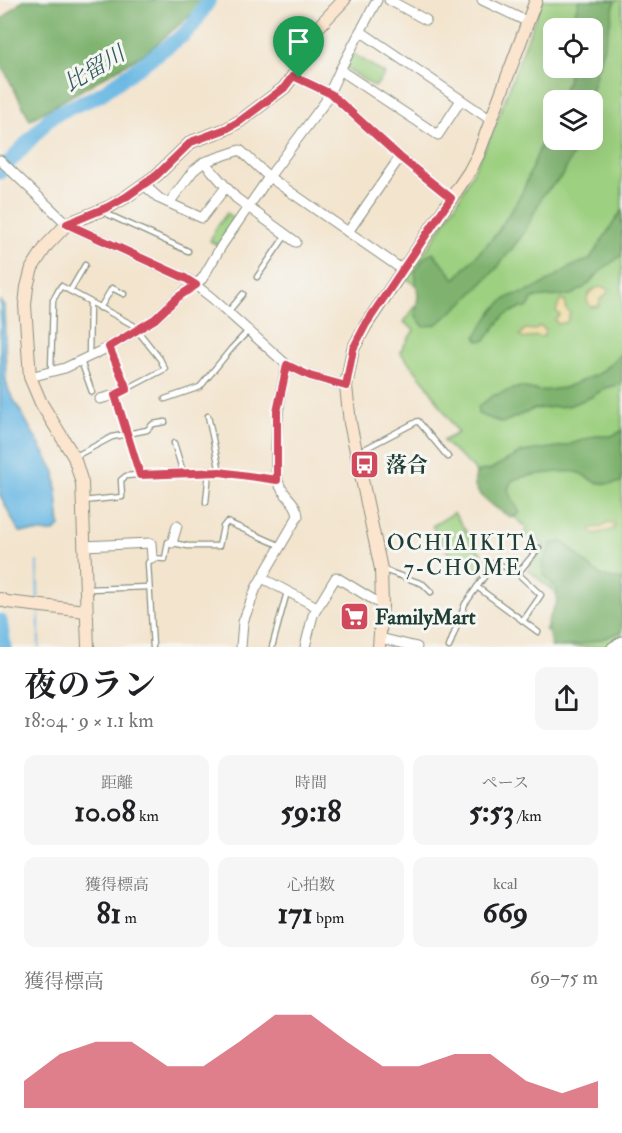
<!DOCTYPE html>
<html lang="ja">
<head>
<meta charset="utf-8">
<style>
	body { margin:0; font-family:"IM FELL Double Pica","Noto Serif JP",serif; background:#f6f6f6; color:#202124; height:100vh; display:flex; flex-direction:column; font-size:22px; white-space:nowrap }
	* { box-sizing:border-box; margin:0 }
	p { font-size:20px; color:#757577 }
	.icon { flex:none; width:33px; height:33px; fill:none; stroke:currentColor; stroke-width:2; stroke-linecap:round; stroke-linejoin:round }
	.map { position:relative; height:647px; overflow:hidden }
	.details { display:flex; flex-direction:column; background:#fff; flex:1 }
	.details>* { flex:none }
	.tools { position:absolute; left:543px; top:18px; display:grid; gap:12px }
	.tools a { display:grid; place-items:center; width:60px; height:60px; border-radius:12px; background:#fff; box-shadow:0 6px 24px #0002; font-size:30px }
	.pin { position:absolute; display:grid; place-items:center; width:51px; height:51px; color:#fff; margin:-62px -26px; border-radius:50% 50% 50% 0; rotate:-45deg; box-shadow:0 0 6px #0007 }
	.pin .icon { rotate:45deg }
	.round { display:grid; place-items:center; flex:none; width:63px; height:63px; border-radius:12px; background:#f6f6f6 }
	.summary { display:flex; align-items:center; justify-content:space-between; height:102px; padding:0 24px }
	h1 { font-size:33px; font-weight:700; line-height:45px }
	.figures { display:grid; grid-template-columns:repeat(3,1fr); gap:9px; height:102px; padding:6px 24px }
	.figures div { display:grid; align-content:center; border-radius:12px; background:#f6f6f6; text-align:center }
	.figures b { font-size:30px; font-weight:700 }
	.figures small { font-size:16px; font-weight:400 }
	.figures p { font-size:16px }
	.chart { height:168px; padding:12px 24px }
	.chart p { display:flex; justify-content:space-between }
	.chart svg { width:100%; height:108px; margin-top:6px; fill:#d1495b; opacity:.7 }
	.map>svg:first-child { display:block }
	.green { fill:#9dd080; stroke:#5e865a; stroke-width:1.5; fill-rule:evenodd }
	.forest { fill:#7eb26e; stroke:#4e7851; stroke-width:1.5 }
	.sand { fill:#eeda9e; stroke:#868c69; stroke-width:1.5 }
	.water { fill:#69b8e3; stroke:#447a8c; stroke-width:1.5 }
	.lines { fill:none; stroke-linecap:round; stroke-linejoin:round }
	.stream { stroke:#69b8e3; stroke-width:2 }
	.river { stroke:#69b8e3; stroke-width:15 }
	.lane-casing { stroke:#899080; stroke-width:7 }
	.street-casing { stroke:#899080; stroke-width:11 }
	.secondary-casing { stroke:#899080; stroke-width:14 }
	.lane { stroke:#fff; stroke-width:4.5 }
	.street { stroke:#fff; stroke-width:9 }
	.secondary { stroke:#fbe5cf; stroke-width:12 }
	.route-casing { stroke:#fff; stroke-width:12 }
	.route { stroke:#d1495b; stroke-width:8 }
	.labels { text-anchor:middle; stroke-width:6; stroke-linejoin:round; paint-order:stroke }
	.poi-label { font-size:21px; font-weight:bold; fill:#1f3d34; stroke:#f6f6f2; text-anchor:start }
	.water-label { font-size:22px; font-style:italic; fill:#325c60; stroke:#f6f6f2 }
	.neighbourhood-label { font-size:22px; letter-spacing:1.5px; fill:#1f3d34; stroke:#f6f6f2 }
</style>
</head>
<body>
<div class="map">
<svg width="622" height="647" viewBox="0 0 622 647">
	<rect width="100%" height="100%" fill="#f6f6f2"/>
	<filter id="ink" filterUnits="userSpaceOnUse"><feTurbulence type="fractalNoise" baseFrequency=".0167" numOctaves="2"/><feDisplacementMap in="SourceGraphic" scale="12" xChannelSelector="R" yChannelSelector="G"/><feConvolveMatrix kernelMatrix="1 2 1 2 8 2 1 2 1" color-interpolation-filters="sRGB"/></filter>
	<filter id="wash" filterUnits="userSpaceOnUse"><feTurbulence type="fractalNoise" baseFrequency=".008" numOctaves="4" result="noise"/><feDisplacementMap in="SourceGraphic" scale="24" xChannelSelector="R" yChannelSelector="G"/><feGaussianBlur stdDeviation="1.35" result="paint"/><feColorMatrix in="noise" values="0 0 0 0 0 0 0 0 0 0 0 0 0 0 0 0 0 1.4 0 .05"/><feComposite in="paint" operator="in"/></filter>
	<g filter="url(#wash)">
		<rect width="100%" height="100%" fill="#f3e4cd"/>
		<g class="green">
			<path d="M542,0H622V636L604,647H560L545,629L569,604L528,570L545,545L523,535L527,528L502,506L485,498L474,469L443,441L458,433L427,385L400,352L414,330L404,322L425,293L405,277L430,245L458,201L492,134ZM554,28H592V68H554ZM554,100H592V140H554Z"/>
			<polygon points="352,53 385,74 375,87 347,69 346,65"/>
			<polygon points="227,213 236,220 219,246 210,241 216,228"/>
			<polygon points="454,513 488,564 482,575 467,560 458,569 432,526"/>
		</g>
		<g class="forest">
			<polygon points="23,0 204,0 206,2 147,52 30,120 3,68 0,66 0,21"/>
			<path d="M579,0H615C609,35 597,66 589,100H559L568,80L570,68H592V28H574V17Z"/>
			<polygon points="553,114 554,140 579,140 563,175 543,195 524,233 497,268 467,299 437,324 424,327 415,315 418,296 415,272 424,258 433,252 455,279 497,233 522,193"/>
			<path d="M622,210V255L603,269L584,288L571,295L533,298L528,307L524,309L521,307L504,316L485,340L478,341L476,336C484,323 495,305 509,297C514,294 521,294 527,292C551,283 564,266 589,260Z"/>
			<polygon points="622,353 622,384 606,388 589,398 568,406 534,409 502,423 478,414 478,407 492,396 520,387 541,391 564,388 600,373"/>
			<path d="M622,431V482C613,484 603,485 594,481C588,479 583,474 577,472C567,470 520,475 512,481C510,483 509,487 508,490L520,513L512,518C497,508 464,493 478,471L489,470L522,452L565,446L595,436H611Z"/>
			<path d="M562,542C582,554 594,582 622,579V631C602,641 573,647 551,647L547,623L557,601V589L543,574L542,564L551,544Z"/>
		</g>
		<g class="sand">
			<path d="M602,287L608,289L607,294L600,299L599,306L591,307L587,301C587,292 594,288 602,287Z"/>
			<polygon points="560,301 565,301 566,309 570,313 567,322 558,324 555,320 560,315 556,311"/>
			<polygon points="539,326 545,329 545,333 543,337 536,336 523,339 520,335 525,329 535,330"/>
			<polygon points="607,522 615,524 614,528 612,530 595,534 590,531 591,528 602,527"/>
		</g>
		<polygon class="water" points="0,301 4,306 6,381 9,391 55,472 60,526 54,532 19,532 0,495"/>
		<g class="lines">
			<g class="stream">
				<polyline points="37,562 38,600"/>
				<polyline points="39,612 39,647"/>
			</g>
			<g class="river">
				<path d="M0,172L50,118C66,107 84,103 101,94L182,36L193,25L209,0"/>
				<polyline points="0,621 4,647"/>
			</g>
		</g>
	</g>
	<g filter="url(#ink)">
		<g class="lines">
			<defs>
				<g id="lane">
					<polyline points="105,213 188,251"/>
					<polyline points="257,277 286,235"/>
					<polyline points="70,291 85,265"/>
					<polyline points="100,308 112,288 124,294"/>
					<polyline points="228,312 243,294"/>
					<polyline points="109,347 127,389"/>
					<polyline points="89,357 90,303"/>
					<polyline points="81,361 92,392"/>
					<polyline points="51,370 53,300 61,286 133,325 160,359 165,369 115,395 140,475"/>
					<polyline points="165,399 200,387 231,349 248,331"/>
					<polyline points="208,416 220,472"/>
					<polyline points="174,443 183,472"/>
					<polyline points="359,452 418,421 448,457"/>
					<polyline points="74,457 112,437 147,430 153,424 165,422"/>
					<polyline points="83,501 122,497 121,480 126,476 168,472 220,472 277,480"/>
					<polyline points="206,502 209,472"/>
					<polyline points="384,570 423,584 431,592"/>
					<polyline points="518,573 539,548"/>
					<polyline points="477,587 538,632"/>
					<polyline points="88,589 149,587"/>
					<polyline points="153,647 148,563 152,558 165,559 168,542 188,546 219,546 223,527 227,522 281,546"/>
					<polyline points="272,647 287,592"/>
					<polyline points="449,647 465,604 494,563 514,570 541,595 523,621"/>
				</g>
				<g id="street">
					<polyline points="389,0 426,20"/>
					<polyline points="482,0 528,22"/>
					<polyline points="360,31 491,120"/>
					<polyline points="340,70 438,135 461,100"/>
					<polyline points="293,76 331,94 400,157 451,198"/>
					<polyline points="0,160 67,224 189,280 212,298 287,365 310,376 346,386"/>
					<polyline points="204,162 236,198 296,242"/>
					<polyline points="144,185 160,199 202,218 226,187"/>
					<polyline points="169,203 193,171 204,162 240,150 269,177 403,270"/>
					<polyline points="348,232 400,157"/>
					<polyline points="30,377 65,368 109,347 155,319 178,297 202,279 222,245 269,177 325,102 340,70 377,0"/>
					<polyline points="100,399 115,395"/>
					<polyline points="172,543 177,526"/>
					<polyline points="83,546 151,543 152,558"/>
					<polyline points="262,578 317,607"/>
					<polyline points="380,638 417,647"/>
					<path d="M241,647L243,622L256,588L298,516C297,501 282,496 278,481C275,471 276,459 276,448C277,419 279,393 287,365"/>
					<polyline points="305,647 313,615 336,577 382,605"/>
					<polyline points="612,647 622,641"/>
				</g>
				<g id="secondary">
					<polyline points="0,599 7,602 86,611"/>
					<polyline points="88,647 82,483 74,457 41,403 30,377 25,305 27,287 32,268 47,245 67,224 109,207 126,197 157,175 191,142 226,129 240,121 284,88 293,76 308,38 344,0"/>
					<polyline points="379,647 382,605 381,569 350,423 346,386 353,349 366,325 469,172 478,155 536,0"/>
				</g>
			</defs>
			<use href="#lane" class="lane-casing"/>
			<use href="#street" class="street-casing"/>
			<use href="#secondary" class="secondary-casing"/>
			<use href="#lane" class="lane"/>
			<use href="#street" class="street"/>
			<use href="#secondary" class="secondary"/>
		</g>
	</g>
	<g class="lines" filter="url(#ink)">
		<defs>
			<polygon id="route" points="293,76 331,94 400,157 451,198 366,324 353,349 346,386 310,376 287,365 277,412 277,480 220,472 140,475 115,395 127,389 109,347 155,319 178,297 196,285 185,278 67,224 108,207 126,197 157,175 191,142 226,129 240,121 284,88"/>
		</defs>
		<use href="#route" class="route-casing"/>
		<use href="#route" class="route"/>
	</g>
	<defs>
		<symbol id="bus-square" viewBox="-11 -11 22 22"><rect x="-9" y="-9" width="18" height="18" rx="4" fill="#d1495b" stroke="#f6f6f2"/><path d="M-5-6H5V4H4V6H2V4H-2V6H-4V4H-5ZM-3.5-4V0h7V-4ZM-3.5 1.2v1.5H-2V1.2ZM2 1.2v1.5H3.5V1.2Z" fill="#fff"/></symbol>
		<symbol id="supermarket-square" viewBox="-11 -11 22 22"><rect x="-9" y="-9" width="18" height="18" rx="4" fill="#d1495b" stroke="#f6f6f2"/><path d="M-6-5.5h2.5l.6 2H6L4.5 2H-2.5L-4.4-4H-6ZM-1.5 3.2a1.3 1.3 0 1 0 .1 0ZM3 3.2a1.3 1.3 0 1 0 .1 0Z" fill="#fff"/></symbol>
	</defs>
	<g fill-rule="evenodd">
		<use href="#bus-square" x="348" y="448" width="33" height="33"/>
		<use href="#supermarket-square" x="338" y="600" width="33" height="33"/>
	</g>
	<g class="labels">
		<g class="poi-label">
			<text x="386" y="472">落合</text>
			<text x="375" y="624">FamilyMart</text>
		</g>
		<g class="water-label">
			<text transform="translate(94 68) rotate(-31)" y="8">比留川</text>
		</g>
		<g class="neighbourhood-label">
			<text x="463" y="550">OCHIAIKITA<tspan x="463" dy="25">7-CHOME</tspan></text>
		</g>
	</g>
</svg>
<div class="tools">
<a><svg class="icon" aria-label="locate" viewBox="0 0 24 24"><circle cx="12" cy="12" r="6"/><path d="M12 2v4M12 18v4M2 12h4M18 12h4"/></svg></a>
<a><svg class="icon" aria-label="layers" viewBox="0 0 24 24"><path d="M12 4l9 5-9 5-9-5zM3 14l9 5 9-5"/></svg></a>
</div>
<div class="pin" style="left:299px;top:78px;background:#1e9e55"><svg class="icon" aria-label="arrive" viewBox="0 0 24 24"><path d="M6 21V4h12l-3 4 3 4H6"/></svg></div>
</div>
<section class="details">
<div class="summary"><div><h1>夜のラン</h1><p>18:04 · 9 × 1.1 km</p></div><a class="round"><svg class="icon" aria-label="share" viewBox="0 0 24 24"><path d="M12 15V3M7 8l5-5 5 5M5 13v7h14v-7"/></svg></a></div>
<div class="figures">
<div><p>距離</p><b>10.08<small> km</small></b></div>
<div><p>時間</p><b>59:18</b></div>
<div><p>ペース</p><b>5:53<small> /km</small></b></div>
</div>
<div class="figures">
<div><p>獲得標高</p><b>81<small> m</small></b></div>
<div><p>心拍数</p><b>171<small> bpm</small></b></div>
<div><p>kcal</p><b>669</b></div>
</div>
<div class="chart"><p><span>獲得標高</span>69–75 m</p>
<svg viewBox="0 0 160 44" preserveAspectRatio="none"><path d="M0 44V33L10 22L20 17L30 17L40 27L50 27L60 17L70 6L80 6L90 17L100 27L110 27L120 22L130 22L140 33L150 38L160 33V44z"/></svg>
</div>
</section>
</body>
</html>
